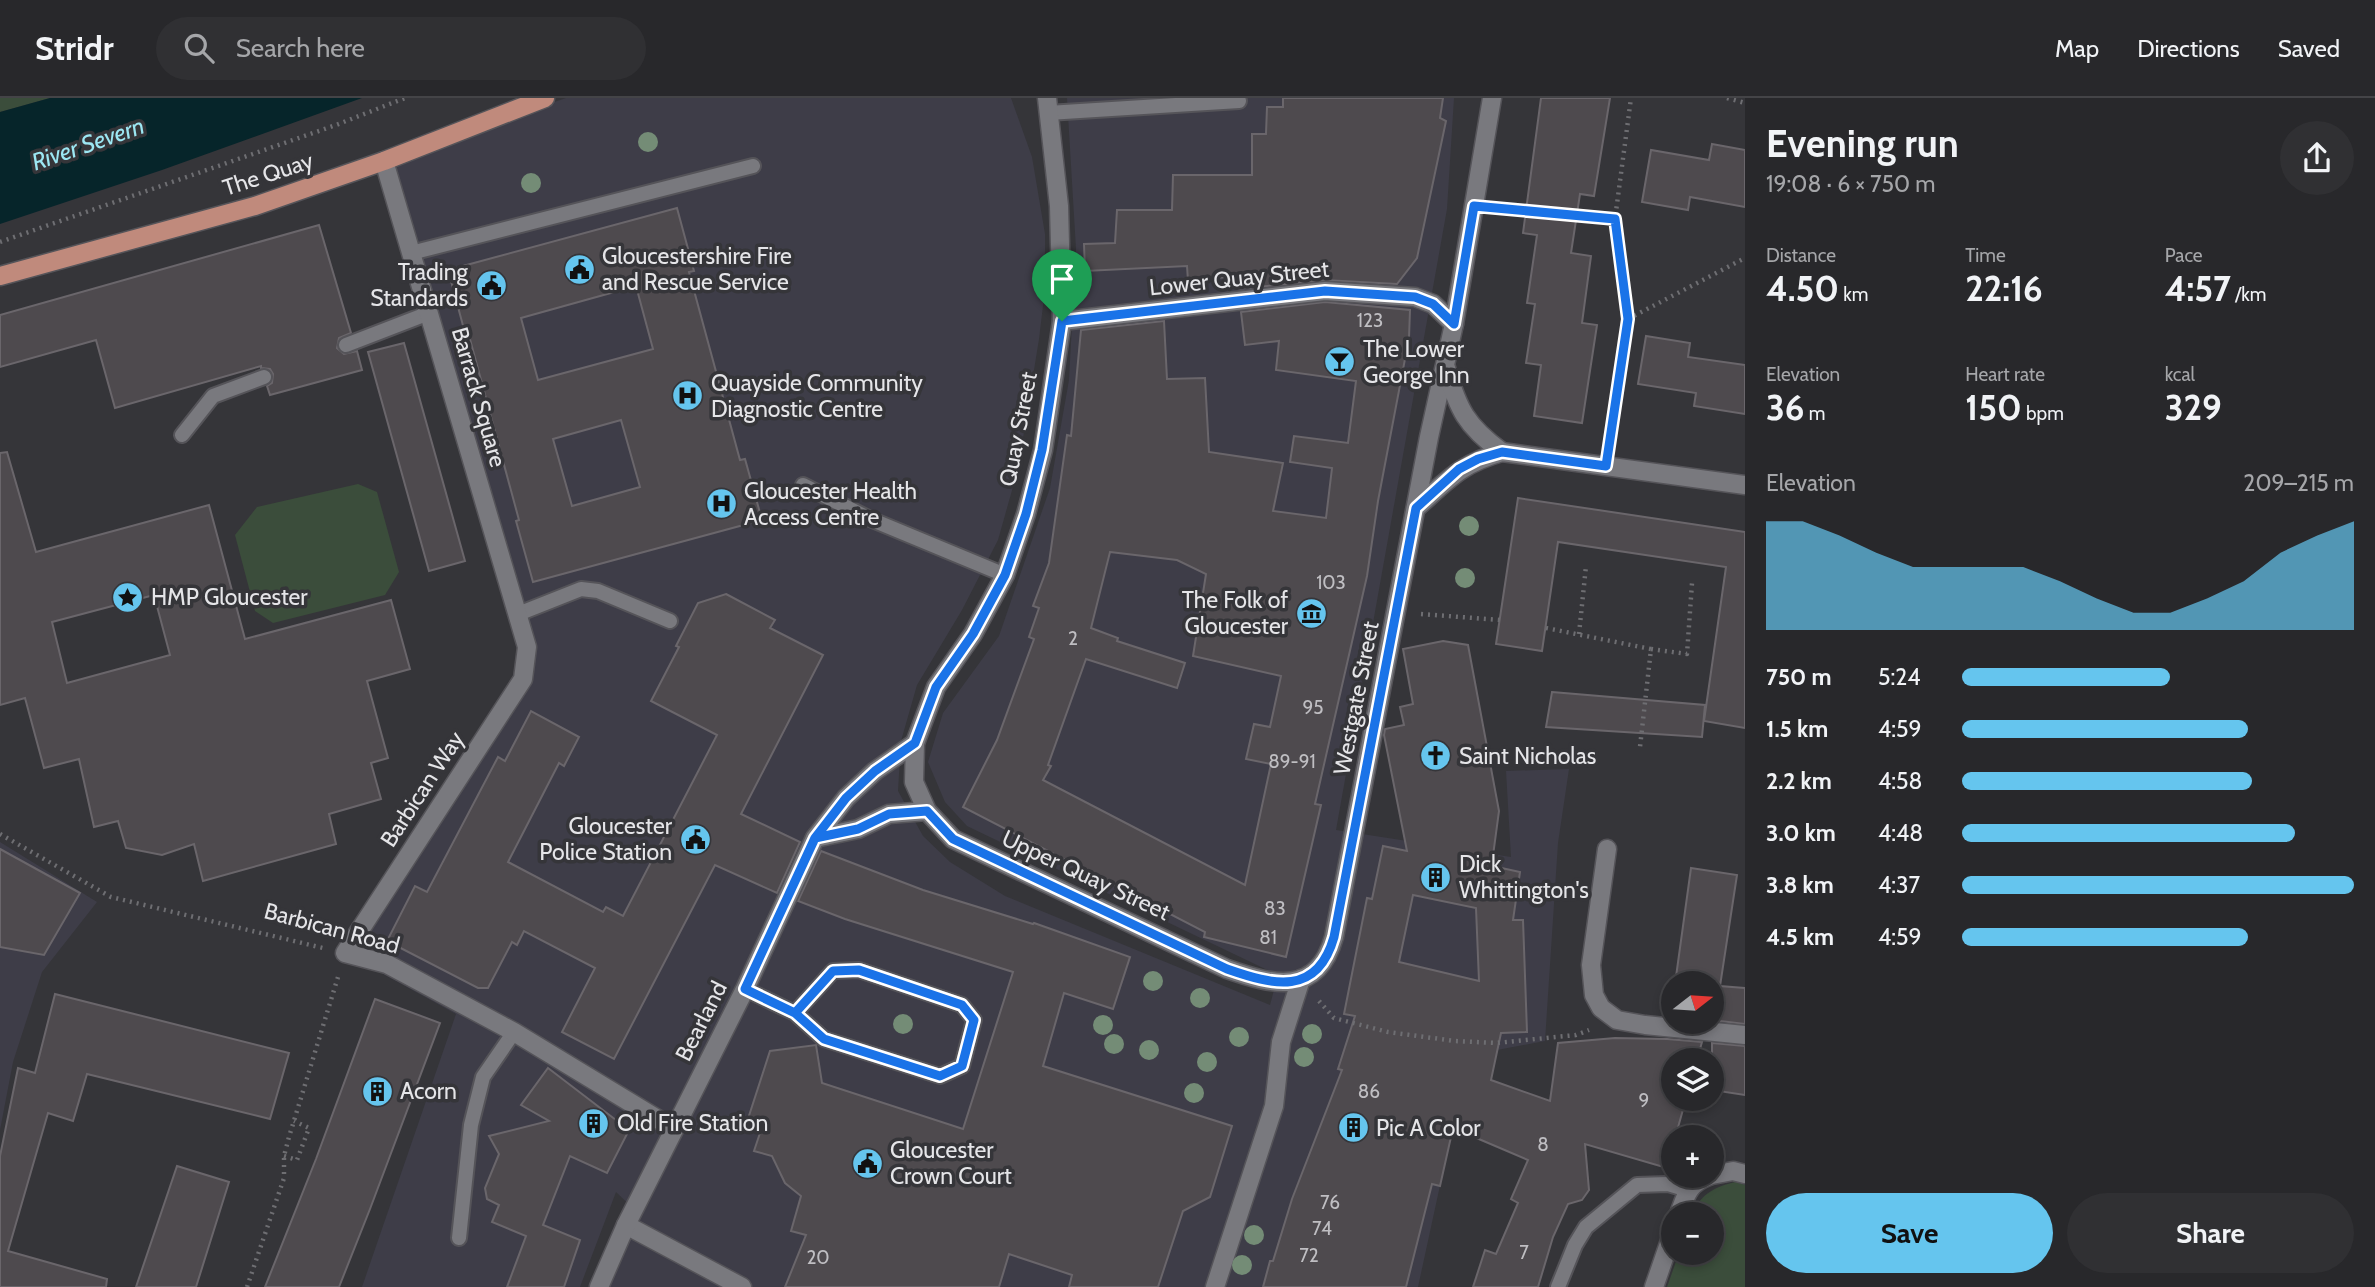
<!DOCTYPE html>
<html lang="en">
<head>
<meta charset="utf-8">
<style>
	body { margin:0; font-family:Cabin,sans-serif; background:#303033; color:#f1f3f6; height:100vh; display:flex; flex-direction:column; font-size:26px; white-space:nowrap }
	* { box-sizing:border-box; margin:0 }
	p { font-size:23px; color:#a5a6a9 }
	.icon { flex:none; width:38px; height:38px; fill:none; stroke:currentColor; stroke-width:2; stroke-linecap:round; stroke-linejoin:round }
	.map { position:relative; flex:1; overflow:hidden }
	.details { display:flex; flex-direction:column; background:#28282b; width:630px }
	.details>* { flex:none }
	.needle { width:46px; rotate:73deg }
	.controls { position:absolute; left:1661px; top:873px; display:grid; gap:14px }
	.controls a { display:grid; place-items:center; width:63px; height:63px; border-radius:50%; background:#28282b; box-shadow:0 4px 10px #0003,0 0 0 2px #444447; font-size:35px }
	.pin { position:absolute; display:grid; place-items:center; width:60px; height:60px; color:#fff; margin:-72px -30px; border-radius:50% 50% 50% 0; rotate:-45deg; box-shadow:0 0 7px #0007 }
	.pin .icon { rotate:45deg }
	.round { display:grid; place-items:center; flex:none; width:74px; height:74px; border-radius:37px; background:#303033 }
	.overview { display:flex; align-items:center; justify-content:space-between; height:119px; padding:0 21px }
	h1 { font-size:38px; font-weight:800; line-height:52px }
	.figures { display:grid; grid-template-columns:repeat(3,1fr); gap:10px; height:119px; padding:7px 21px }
	.figures div { display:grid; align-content:center }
	.figures b { font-size:35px; font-weight:800 }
	.figures small { font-size:19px; font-weight:400 }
	.figures p { font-size:19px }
	.chart { height:196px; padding:14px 21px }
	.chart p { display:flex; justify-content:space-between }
	.chart svg { width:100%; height:126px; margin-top:7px; fill:#65c5ee; opacity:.7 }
	.primary-button { display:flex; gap:14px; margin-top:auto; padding:14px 21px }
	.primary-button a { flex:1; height:80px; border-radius:42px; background:#65c5ee; color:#111; font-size:28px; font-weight:800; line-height:80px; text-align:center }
	.primary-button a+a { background:#303033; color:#f1f3f6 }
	ul { padding:0 21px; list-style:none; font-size:23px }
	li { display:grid; grid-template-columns:112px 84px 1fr; align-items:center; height:52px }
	li i { height:18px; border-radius:9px; background:#65c5ee }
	header { display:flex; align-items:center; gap:42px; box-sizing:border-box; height:98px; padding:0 35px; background:#28282b; border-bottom:2px solid #444447 }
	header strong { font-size:33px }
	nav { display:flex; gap:38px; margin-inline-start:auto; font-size:24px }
	.search { width:490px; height:63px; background:#303033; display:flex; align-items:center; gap:18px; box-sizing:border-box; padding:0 24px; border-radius:38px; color:#a5a6a9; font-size:26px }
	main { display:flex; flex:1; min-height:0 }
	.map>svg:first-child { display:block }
	.built { fill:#3e3d48 }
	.green { fill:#3b4d3b }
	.water { fill:#06252a }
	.building { fill:#4e4a4e; stroke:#6a666b; stroke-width:2; fill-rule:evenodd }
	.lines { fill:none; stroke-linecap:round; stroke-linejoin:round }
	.service-casing { stroke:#555459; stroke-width:18 }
	.pedestrian-casing { stroke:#555459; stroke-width:21 }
	.minor-casing { stroke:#555459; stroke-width:21 }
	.primary-casing { stroke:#555459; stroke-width:21 }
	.path { stroke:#6e6e72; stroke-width:4.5; stroke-dasharray:2 5; stroke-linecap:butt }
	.service { stroke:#79797e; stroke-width:14 }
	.pedestrian { stroke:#79797e; stroke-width:18 }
	.minor { stroke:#79797e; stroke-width:18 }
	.primary { stroke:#c08a7c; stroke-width:18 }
	.tree { fill:#748c76 }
	.route-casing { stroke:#fff; stroke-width:14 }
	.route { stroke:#1a73e8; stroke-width:9 }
	.labels { text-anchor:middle; stroke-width:7; stroke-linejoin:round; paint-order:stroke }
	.number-label { font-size:19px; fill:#bfbec2 }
	.street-label { font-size:23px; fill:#e5e5e8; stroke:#353539 }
	.poi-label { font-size:23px; fill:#e5e5e8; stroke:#353539; text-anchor:start }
	.water-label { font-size:24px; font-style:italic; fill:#9ce7f3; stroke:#353539 }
</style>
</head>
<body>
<header>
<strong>Stridr</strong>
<div class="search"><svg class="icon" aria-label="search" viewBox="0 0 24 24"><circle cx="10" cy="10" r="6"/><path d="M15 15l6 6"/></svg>Search here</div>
<nav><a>Map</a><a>Directions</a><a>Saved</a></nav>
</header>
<main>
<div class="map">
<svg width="1745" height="1189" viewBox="0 0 1745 1189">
	<rect width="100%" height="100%" fill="#353539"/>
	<g class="built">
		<polygon points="566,0 1011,0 1032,59 1045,136 1045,191 1039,241 1018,371 998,442 962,512 917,587 901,643 898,693 923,738 950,764 1005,798 1270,907 1278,877 967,728 945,704 928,664 943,615 999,538 1050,390 1069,282 1076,151 1067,0 1454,0 1447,111 1336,732 1511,759 1506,673 1569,671 1558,745 1545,943 1497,952 1470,949 1418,1189 609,1189 637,1114 616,1094 580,1189 362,1189 456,916 345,855 523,581 527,549 384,63"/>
		<polygon points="0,744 97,804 42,874 13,964 0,1032"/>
	</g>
	<g class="green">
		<polygon points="0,0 50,0 0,14"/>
		<polygon points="358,386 377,394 399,474 385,497 273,525 255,513 235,437 257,409"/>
		<path d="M1735,1084L1745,1087V1189H1667L1679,1155H1712V1116H1693C1700,1096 1715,1089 1735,1084Z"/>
	</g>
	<polygon class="water" points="50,0 362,0 162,72 0,126 0,14"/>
	<g class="building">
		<polygon points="1283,0 1443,0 1440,20 1446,23 1417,160 1397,186 1324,182 1238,191 1237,178 1188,183 1187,168 1085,173 1084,146 1115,145 1117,112 1172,112 1173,77 1252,77 1252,36 1266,36 1267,9 1283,9"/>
		<polygon points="1541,0 1610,0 1594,98 1580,96 1571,155 1591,158 1582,225 1597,227 1582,325 1534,318 1541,267 1526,265 1535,206 1527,205 1537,137 1523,135"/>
		<polygon points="1712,46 1745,52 1745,109 1690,99 1688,112 1642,104 1651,52 1709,62"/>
		<path d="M677,110L694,173L689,174L740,362L745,361L762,422L533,484L516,423L519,422L468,234L465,235L448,172ZM636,188L653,251L538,282L521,220ZM621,322L640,389L572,408L553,341Z"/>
		<polygon points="319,127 351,235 339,240 337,250 344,256 357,253 362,272 270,297 267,288 272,285 273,276 270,271 261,270 261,268 115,310 96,242 0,269 0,217"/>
		<path d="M1325,204L1410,212L1409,240L1378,403L1367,478L1315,706L1321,707L1286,859L1204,839L1205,834L963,709L997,642L1034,541L1029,539L1039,510L1033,508L1049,465L1067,337L1071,338L1081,232L1164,223L1167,281L1205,280L1209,354L1283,365L1273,413L1326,420L1332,370L1290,364L1294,338L1348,345L1356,283L1276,272L1279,243L1245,247L1241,214ZM1110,454L1177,462L1206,476L1193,558L1281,578L1270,629L1254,626L1246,661L1271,666L1245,787L1043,682L1051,668L1048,667L1086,561L1177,590L1185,565L1117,543L1118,540L1091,530Z"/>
		<polygon points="1646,238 1690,245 1688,259 1745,267 1745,316 1694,308 1696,295 1638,286"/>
		<polygon points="404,245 465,463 429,473 368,254"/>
		<path d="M7,354L36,454L209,407L245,541L391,502L410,571L367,583L388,660L371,665L381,701L329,716L336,746L203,783L194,746L162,757L126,750L118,723L94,729L79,661L44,670L25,600L0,607V355ZM154,497L170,557L67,585L52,524Z"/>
		<polygon points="1518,400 1745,434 1745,630 1704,623 1726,469 1558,444 1542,553 1496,546"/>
		<polygon points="726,496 775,522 770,530 823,557 741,716 800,744 777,795 715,767 614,961 562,934 595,870 524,833 517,847 512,844 488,890 478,890 387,843 415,788 427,794 498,659 505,663 531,613 579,639 564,668 559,665 508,764 603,814 606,809 623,818 717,637 651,603 679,549 676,548 698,505"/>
		<path d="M1443,543L1468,547L1499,713L1492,765L1498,766L1497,769L1520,774L1513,822H1523L1527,934L1501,935L1491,982L1550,1003L1558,945L1615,940L1667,941L1702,944L1697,962H1673V1001H1686L1675,1040H1673V1048L1667,1070L1585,1046L1589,1092L1582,1102L1568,1106L1553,1139L1538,1189H1473L1485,1152L1496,1156L1518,1105L1511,1101L1528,1062L1453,1030L1440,1088L1432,1086L1406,1189H1263L1270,1163H1273L1292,1101L1342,972L1338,971L1355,918L1344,916L1367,800L1372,801L1383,748L1407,753L1384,637L1385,631L1404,627L1400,609L1413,606L1403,551ZM1413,797L1476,810L1479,883L1399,864Z"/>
		<polygon points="1552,594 1705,607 1702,639 1546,629"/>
		<polygon points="0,751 80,795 44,857 0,849"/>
		<polygon points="821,753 923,792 1033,826 1034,825 1130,859 1113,911 1064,895 1043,968 1232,1028 1210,1099 1183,1113 1158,1189 1069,1189 1072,1177 1009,1156 999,1189 785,1189 806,1137 791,1133 801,1098 785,1085 772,1058 754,1053 760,1035 745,1030 770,953 816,947 822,985 963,1031 1013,874 845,821 798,803"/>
		<polygon points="1691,770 1737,777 1720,888 1745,890 1745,926 1712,922 1712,886 1675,886"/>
		<polygon points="55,896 289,955 270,1021 87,976 73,1023 48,1015 8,1153 107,1181 106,1189 0,1189 0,1058 18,970 35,975"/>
		<polygon points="375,901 440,925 370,1111 339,1189 265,1189 316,1061"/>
		<polygon points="1712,945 1745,948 1745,997 1712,992"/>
		<polygon points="548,970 629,1032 607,1075 570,1058 543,1127 580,1142 564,1189 507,1189 526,1138 492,1124 499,1107 487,1101 485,1090 499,1056 489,1038 549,1023 521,1007"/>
		<polygon points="177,1068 229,1084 196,1189 136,1189"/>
	</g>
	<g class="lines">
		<defs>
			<g id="service">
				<polyline points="1048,15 1239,3"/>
				<polyline points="411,155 753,68"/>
				<polyline points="346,247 429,215"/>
				<polyline points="182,337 213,298 264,279"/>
				<polyline points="803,387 870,421 1005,477"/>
				<polyline points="518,516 581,491 598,493 670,523"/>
				<polyline points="745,891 795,915 833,873 859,872 962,907 974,922 962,968 940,978 824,941 795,915"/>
				<polyline points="459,1140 471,1027 483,979 514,934"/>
				<polyline points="1558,1189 1575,1147 1586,1129 1637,1087 1668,1086 1688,1092"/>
			</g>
			<g id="pedestrian">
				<polyline points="626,1127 742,1189"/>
				<polyline points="1215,1189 1274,1008 1281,944 1301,881"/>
			</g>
			<g id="minor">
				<path d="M1047,0L1059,108L1062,223L1043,352L1026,416L1005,477L973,536L936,589L915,645L914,684L927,713L953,741L1227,871C1273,887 1317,899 1334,839L1429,339L1454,226L1492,0"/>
				<polyline points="384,63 527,549 523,581 345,855 387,866 514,934 674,1031"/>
				<polyline points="1062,223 1325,193 1415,199 1433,206 1454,226"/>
				<path d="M1446,270C1458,311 1466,328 1502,354"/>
				<path d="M1416,410C1448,382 1460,366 1502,354L1745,387"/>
				<polyline points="815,740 858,731 889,716 927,713"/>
				<polyline points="1607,751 1591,867 1594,897 1601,910 1617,922 1645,927 1745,937"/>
				<polyline points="1712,1077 1733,1073 1745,1076"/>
				<path d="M1679,1116C1686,1097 1688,1086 1709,1078"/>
				<polyline points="599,1189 626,1127 745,891 815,740 846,700 875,673 915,645"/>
				<polyline points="1654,1189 1673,1134"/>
			</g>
			<polyline id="primary" points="0,178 255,108 384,63 545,0"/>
		</defs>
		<use href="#service" class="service-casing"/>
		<use href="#pedestrian" class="pedestrian-casing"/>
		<use href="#minor" class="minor-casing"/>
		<use href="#primary" class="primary-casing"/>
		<g class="path">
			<polyline points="1727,0 1745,5"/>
			<polyline points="1496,110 1615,121"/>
			<polyline points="0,144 336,27 405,0"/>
			<polyline points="1628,221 1745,160"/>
			<polyline points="1609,346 1628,221 1615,121 1631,0"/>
			<polyline points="1421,516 1500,522"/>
			<polyline points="1546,530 1651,551 1640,649"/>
			<polyline points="1579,536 1586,468"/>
			<polyline points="1651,551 1687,556 1692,485"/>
			<polyline points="0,736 111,799 323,850"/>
			<polyline points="1319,903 1334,920 1388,934 1455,943 1496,945 1576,937 1589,932"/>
			<polyline points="284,1058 297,1062 309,1030 294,1023"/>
			<polyline points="247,1189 284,1080 284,1058 289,1039 338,879"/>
		</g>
		<use href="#service" class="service"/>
		<use href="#pedestrian" class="pedestrian"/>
		<use href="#minor" class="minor"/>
		<use href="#primary" class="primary"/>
	</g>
	<g class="tree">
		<circle cx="648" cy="44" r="10"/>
		<circle cx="531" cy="85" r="10"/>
		<circle cx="1469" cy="428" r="10"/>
		<circle cx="1465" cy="480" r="10"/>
		<circle cx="1153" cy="883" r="10"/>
		<circle cx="1200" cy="900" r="10"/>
		<circle cx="903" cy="926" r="10"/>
		<circle cx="1103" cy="927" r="10"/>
		<circle cx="1312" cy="936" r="10"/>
		<circle cx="1239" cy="939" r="10"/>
		<circle cx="1114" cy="946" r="10"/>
		<circle cx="1149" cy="952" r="10"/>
		<circle cx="1304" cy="959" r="10"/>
		<circle cx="1207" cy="964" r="10"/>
		<circle cx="1194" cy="995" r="10"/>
		<circle cx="1254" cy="1137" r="10"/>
		<circle cx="1242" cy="1167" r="10"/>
	</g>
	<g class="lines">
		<defs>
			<path id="route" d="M1062,223L1042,352L1026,416L1005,477L973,536L936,589L915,645L875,673L846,700L815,740L745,891L795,915L824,941L940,978L962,968L974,922L962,907L859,872L833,873L795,915L745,891L815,740L858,731L889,716L927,713L953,741L1227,871C1273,887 1317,899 1334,839L1416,410L1459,371L1478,361L1502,354L1606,368L1628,221L1615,121L1474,108L1454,226L1433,206L1415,199L1325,193L1062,223"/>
		</defs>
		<use href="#route" class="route-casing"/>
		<use href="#route" class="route"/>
	</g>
	<defs>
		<symbol id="civic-disc" viewBox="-11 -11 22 22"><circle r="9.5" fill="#65c5ee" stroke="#353539"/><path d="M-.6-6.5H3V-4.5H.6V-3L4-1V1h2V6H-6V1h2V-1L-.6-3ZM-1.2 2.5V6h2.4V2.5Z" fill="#111"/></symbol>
		<symbol id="bar-disc" viewBox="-11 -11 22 22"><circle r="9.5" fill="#65c5ee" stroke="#353539"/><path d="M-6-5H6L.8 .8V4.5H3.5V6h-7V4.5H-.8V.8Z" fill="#111"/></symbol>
		<symbol id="hospital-disc" viewBox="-11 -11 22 22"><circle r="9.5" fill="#65c5ee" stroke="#353539"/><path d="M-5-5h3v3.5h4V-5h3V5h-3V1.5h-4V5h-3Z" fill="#111"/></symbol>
		<symbol id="sight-disc" viewBox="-11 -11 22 22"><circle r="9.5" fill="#65c5ee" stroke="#353539"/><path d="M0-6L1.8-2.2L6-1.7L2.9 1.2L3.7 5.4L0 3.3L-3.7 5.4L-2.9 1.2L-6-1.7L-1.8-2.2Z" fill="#111"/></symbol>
		<symbol id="museum-disc" viewBox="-11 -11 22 22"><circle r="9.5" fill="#65c5ee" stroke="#353539"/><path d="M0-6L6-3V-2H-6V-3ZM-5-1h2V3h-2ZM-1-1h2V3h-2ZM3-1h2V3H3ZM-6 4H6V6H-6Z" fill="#111"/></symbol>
		<symbol id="church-disc" viewBox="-11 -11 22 22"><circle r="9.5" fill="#65c5ee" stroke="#353539"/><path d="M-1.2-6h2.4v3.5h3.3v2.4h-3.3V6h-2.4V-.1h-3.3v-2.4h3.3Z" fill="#111"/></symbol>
		<symbol id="building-disc" viewBox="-11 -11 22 22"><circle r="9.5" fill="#65c5ee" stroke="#353539"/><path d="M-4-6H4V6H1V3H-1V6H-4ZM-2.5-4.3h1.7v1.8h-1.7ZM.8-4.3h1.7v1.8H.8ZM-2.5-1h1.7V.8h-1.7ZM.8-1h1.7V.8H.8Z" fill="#111"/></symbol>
	</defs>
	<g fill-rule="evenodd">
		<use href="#civic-disc" x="562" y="154" width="35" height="35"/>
		<use href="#civic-disc" x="474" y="170" width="35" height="35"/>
		<use href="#bar-disc" x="1322" y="246" width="35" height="35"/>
		<use href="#hospital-disc" x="670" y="280" width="35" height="35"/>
		<use href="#hospital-disc" x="704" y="388" width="35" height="35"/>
		<use href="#sight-disc" x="110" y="482" width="35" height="35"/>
		<use href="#museum-disc" x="1294" y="498" width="35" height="35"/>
		<use href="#church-disc" x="1418" y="640" width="35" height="35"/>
		<use href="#civic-disc" x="678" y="724" width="35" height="35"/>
		<use href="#building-disc" x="1418" y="762" width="35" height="35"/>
		<use href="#building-disc" x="360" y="976" width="35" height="35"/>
		<use href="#building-disc" x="576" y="1008" width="35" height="35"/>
		<use href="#building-disc" x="1336" y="1012" width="35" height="35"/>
		<use href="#civic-disc" x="850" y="1048" width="35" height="35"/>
	</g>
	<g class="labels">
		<g class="number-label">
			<text x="1370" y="229">123</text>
			<text x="1331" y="491">103</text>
			<text x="1073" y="547">2</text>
			<text x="1313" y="616">95</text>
			<text x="1292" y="670">89-91</text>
			<text x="1275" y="817">83</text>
			<text x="1268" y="846">81</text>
			<text x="1369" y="1000">86</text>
			<text x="1644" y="1009">9</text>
			<text x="1543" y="1053">8</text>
			<text x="1330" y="1111">76</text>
			<text x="1322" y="1137">74</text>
			<text x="1524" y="1161">7</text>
			<text x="1309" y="1164">72</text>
			<text x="818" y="1166">20</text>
		</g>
		<g class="street-label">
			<text transform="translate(268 76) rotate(-18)" y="8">The Quay</text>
			<text transform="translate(1239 180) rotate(-6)" y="8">Lower Quay Street</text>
			<text transform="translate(479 299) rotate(74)" y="8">Barrack Square</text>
			<text transform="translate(1018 331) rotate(-79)" y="8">Quay Street</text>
			<text transform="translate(1356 600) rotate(-79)" y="8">Westgate Street</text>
			<text transform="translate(422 691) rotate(-57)" y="8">Barbican Way</text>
			<text transform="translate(1086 777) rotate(25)" y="8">Upper Quay Street</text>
			<text transform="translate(332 830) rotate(15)" y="8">Barbican Road</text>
			<text transform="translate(701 923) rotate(-63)" y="8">Bearland</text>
		</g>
		<g class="poi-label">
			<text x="602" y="166">Gloucestershire Fire<tspan x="602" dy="26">and Rescue Service</tspan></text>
			<text x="468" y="182" text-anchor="end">Trading<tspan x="468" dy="26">Standards</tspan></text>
			<text x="1363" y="259">The Lower<tspan x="1363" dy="26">George Inn</tspan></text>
			<text x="711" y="293">Quayside Community<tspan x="711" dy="26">Diagnostic Centre</tspan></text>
			<text x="744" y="401">Gloucester Health<tspan x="744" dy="26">Access Centre</tspan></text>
			<text x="151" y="507">HMP Gloucester</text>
			<text x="1288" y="510" text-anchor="end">The Folk of<tspan x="1288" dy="26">Gloucester</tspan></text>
			<text x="1459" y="666">Saint Nicholas</text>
			<text x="672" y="736" text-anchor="end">Gloucester<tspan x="672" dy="26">Police Station</tspan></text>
			<text x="1459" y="774">Dick<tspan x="1459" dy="26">Whittington's</tspan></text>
			<text x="400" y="1001">Acorn</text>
			<text x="617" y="1033">Old Fire Station</text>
			<text x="1376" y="1038">Pic A Color</text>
			<text x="890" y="1060">Gloucester<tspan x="890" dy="26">Crown Court</tspan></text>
		</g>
		<g class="water-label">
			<text transform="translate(88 46) rotate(-19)" y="8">River Severn</text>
		</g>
	</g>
</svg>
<div class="controls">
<a><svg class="needle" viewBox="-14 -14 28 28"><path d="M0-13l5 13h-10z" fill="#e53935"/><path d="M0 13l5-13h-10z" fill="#a5a6a9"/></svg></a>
<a><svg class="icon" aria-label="layers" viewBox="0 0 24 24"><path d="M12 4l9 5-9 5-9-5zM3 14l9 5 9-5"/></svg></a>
<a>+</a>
<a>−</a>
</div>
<div class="pin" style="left:1062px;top:223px;background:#1e9e55"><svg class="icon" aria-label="arrive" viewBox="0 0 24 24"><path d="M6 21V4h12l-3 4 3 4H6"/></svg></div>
</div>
<section class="details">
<div class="overview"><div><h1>Evening run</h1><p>19:08 · 6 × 750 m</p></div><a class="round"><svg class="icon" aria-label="share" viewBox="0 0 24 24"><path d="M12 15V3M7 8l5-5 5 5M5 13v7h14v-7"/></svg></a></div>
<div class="figures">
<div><p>Distance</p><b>4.50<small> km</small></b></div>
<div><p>Time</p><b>22:16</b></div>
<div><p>Pace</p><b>4:57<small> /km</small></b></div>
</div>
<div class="figures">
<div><p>Elevation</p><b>36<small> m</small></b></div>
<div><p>Heart rate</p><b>150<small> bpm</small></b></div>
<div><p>kcal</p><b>329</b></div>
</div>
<div class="chart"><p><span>Elevation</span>209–215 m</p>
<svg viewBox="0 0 160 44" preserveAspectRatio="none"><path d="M0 44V6L10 6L20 11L30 17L40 22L50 22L60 22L70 22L80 27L90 33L100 38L110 38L120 33L130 27L140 17L150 11L160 6V44z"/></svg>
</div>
<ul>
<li><b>750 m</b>5:24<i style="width:53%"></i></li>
<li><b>1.5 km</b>4:59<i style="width:73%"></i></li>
<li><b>2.2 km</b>4:58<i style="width:74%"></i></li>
<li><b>3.0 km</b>4:48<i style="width:85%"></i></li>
<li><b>3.8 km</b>4:37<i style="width:100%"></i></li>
<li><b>4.5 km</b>4:59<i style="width:73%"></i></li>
</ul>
<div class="primary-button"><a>Save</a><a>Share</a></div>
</section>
</main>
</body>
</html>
